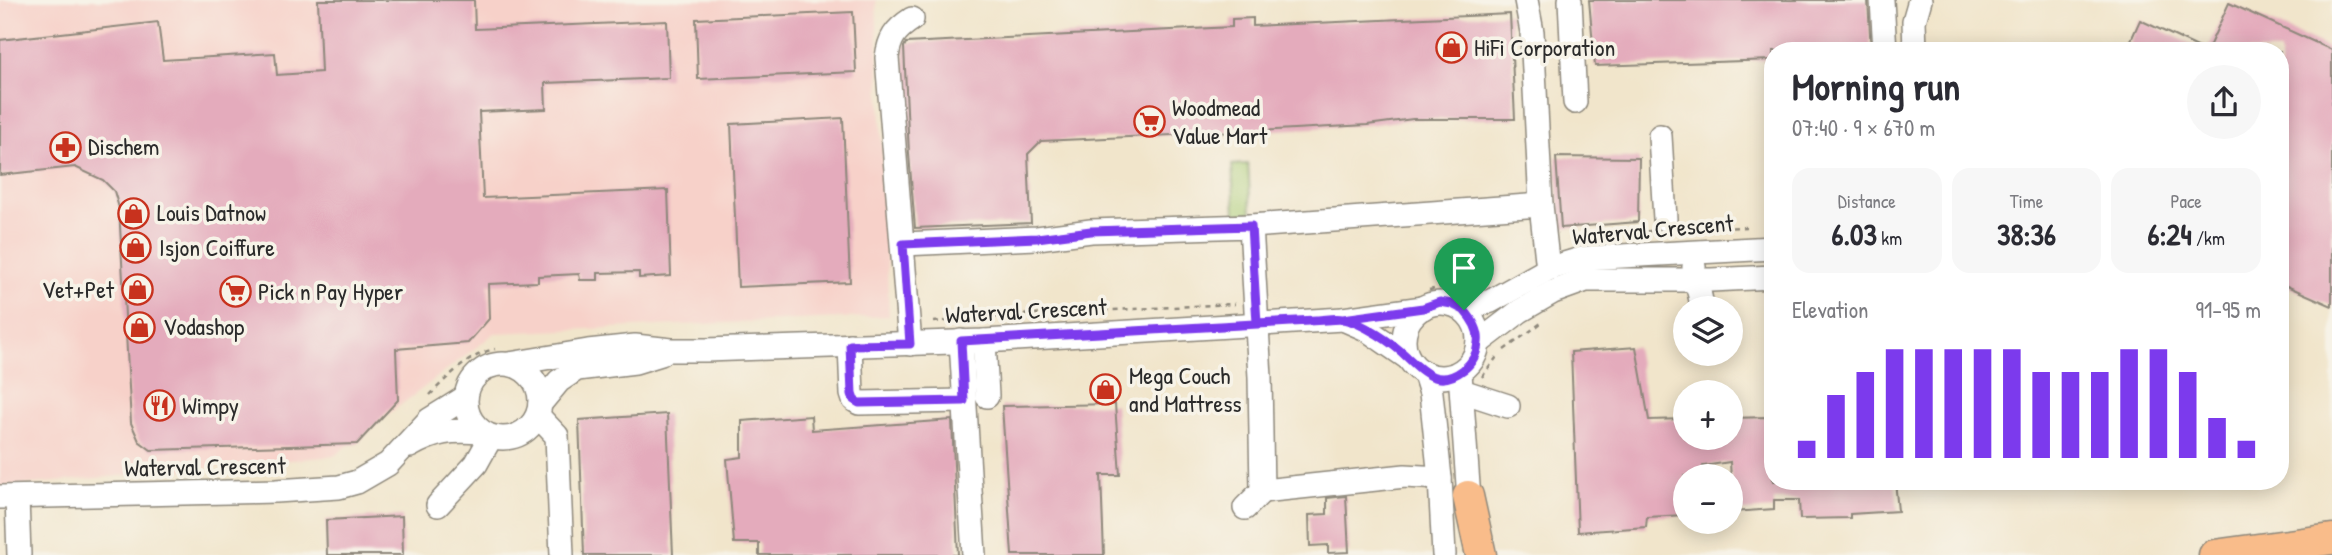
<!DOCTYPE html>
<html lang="en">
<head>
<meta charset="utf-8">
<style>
	body { margin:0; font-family:"Patrick Hand",sans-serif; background:#f7f7f7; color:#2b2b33; height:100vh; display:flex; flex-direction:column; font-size:26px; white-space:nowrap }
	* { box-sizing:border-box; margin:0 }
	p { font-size:23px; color:#7c7c81 }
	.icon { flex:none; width:38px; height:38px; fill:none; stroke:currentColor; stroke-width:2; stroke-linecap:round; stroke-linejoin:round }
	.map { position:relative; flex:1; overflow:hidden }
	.drawer { position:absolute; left:1764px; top:42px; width:525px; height:448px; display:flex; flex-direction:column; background:#fff; border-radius:28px; box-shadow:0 4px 18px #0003 }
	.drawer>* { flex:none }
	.buttons { position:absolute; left:1673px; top:296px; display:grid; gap:14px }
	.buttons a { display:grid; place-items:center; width:70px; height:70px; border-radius:50%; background:#fff; box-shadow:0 4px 18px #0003; font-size:35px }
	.pin { position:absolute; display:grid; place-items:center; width:60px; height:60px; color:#fff; margin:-72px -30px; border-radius:50% 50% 50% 0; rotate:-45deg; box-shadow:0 0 7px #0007 }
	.pin .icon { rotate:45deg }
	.round { display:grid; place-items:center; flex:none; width:74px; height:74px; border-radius:37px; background:#f7f7f7 }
	.summary { display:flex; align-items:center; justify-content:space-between; height:119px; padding:0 28px }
	h1 { font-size:38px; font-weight:800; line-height:52px }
	.stats { display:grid; grid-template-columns:repeat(3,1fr); gap:10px; height:119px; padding:7px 28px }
	.stats div { display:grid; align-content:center; border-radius:18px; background:#f7f7f7; text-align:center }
	.stats b { font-size:30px; font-weight:800 }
	.stats small { font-size:19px; font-weight:400 }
	.stats p { font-size:19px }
	.chart { height:196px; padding:14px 28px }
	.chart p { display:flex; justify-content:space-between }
	.chart svg { width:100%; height:126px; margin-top:7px; stroke:#7c3aed; stroke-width:6 }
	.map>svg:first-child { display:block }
	.built { fill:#f7d1c9 }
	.green { fill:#aacc75; stroke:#6a7c50; stroke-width:2 }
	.building { fill:#e4abbc }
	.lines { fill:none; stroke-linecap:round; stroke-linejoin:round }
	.minor-casing { stroke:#8e887b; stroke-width:26 }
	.major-casing { stroke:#8e887b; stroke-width:33 }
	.path { stroke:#8e887b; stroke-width:2.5; stroke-dasharray:5 5; stroke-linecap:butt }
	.minor { stroke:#fff; stroke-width:23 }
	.major { stroke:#f9bc8a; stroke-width:30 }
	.route-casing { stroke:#fff; stroke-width:14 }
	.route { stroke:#7c3aed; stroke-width:9 }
	.labels { text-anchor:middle; stroke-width:7; stroke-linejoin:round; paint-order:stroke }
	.poi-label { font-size:24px; fill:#2b2b2b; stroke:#f7f3e8; text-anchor:start }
	.street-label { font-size:24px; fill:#2b2b2b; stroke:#f7f3e8 }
</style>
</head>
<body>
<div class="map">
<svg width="2332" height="555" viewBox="0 0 2332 555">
	<rect width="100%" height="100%" fill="#f7f3e8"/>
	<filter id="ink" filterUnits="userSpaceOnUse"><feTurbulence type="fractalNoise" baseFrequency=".0143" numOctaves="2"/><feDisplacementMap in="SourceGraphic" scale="14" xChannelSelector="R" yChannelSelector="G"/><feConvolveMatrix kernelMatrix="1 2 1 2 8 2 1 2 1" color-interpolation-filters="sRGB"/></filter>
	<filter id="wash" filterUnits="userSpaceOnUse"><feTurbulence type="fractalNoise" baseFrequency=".00686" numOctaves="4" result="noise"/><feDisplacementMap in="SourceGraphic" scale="28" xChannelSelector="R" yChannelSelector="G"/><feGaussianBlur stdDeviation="1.57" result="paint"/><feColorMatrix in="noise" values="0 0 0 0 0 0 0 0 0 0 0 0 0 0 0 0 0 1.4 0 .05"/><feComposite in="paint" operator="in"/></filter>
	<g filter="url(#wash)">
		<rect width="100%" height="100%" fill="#f1e5cb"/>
		<polygon class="built" points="0,0 876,0 889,316 495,333 334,456 0,487"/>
		<polygon class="green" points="1248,164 1251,213 1235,214 1232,165"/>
		<g id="blocks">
			<g class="building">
				<polygon points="318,0 474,0 475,29 667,21 669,78 545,83 546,109 479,112 483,198 668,190 671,276 639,278 639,272 598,273 598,280 580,280 579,274 538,276 538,282 488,284 489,319 468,343 396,349 398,400 357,444 151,450 139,441 131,423 119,208 114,191 103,180 75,167 0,175 0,40 158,22 163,60 275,53 277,75 321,72"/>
				<polygon points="1589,0 1868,0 1871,51 1773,51 1773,60 1595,66"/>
				<polygon points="2229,3 2332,50 2332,306 2280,283 2280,51 2207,51"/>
				<polygon points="853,12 856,72 698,79 696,19"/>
				<polygon points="1510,14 1515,119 1413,119 1367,125 1258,131 1258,134 1238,135 1238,132 1041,141 1028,154 1031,223 915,228 909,154 904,47 906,43 1232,27 1232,19 1253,18 1253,26"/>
				<polygon points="2140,20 2206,51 2126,51"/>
				<polygon points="843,118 850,282 738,287 731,124"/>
				<polygon points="1556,157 1639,158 1638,222 1561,228"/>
				<polygon points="1636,347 1649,420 1685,419 1685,438 1731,438 1731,418 1770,417 1773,481 1895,481 1898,511 1850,514 1850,518 1800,519 1799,500 1774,500 1774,509 1733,512 1730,462 1703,466 1703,476 1685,476 1685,515 1647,517 1646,527 1578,532 1571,352"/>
				<polygon points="1115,404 1120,475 1101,475 1104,555 1012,555 1002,406"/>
				<polygon points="667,414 673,555 584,555 579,420"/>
				<polygon points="811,416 812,430 952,420 958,555 759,555 759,543 734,543 727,459 742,457 742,421"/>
				<polygon points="1346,496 1349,552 1328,553 1328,545 1310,546 1309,515 1327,514 1327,498"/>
				<polygon points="402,516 403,555 327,555 326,520"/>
			</g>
		</g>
	</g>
	<g filter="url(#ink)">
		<use href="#blocks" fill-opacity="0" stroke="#8e887b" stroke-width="2"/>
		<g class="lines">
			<defs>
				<g id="minor">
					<polyline points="1526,0 1532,32 1541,205"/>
					<polyline points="1570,0 1575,102"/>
					<polyline points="1882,0 1885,51"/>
					<polyline points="1915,51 1914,21 1920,0"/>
					<polyline points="1660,136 1665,219"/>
					<polyline points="1251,226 1541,205 1548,269"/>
					<polyline points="903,244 1037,238 1091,231 1251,226 1260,377 1262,491 1245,508"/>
					<path d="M1694,267C1695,282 1701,294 1702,308"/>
					<circle cx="1441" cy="340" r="37"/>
					<polyline points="1464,310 1491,301 1548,269 1584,258 1773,248"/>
					<polyline points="1343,319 1366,329 1408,358"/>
					<polyline points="961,341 974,555"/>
					<polyline points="984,341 987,396"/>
					<polyline points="1478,343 1520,311 1553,292 1586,280 1711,280 1773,277"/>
					<path d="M910,344L887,58C889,39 895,30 912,19"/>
					<polyline points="850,345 852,394 854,400 859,403 964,401"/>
					<circle cx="503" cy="401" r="37"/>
					<polyline points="509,364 588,351 635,346 671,350 706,350 984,341 1343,319 1423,308"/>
					<polyline points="1460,373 1470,513"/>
					<polyline points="1425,374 1431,393 1440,478 1444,555"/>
					<polyline points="1462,391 1508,406"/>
					<polyline points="540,404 559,381 577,369 635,362 661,354"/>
					<polyline points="538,416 557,436 562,555"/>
					<path d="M410,446C436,431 451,430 481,432"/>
					<polyline points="1262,491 1405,476 1440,478"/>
					<polyline points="0,497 276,491 339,487 357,482 388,464 429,420 466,397"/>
					<polyline points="17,498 19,555"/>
					<polyline points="438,505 476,464 491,437"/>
				</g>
				<g id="major">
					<polyline points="1468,496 1481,555"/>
					<polyline points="2214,555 2332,539"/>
				</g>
			</defs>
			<use href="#minor" class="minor-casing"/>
			<use href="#major" class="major-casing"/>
			<g class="path">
				<polyline points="1682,229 1746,227"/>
				<polyline points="1616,235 1651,231"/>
				<polyline points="1429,290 1449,286 1464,288"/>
				<polyline points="934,322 1034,314 1235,304"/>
				<polyline points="1504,350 1544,321"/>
				<polyline points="1482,377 1499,354"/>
				<path d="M430,395C447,377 470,354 495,349"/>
			</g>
			<use href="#minor" class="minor"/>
			<use href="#major" class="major"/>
		</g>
	</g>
	<g class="lines" filter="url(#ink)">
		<defs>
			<path id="route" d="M1464,310L1452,304L1440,302L1423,308L1343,319L961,341L964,401L859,403L854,400L852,394L850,345L910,344L903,244L1037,238L1091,231L1251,226L1257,323C1277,322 1297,321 1316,320C1325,320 1335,317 1343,319C1362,322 1394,344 1407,357C1424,373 1439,388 1463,370C1471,364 1477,354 1478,343C1480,330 1472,319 1464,310"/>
		</defs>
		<use href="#route" class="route-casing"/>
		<use href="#route" class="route"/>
	</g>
	<defs>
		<symbol id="shop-ring" viewBox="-11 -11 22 22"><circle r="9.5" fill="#f7f3e8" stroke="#c8321e" stroke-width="1.5"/><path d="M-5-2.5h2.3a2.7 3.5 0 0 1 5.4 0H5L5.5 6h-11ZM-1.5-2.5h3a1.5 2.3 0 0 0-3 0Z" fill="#c8321e"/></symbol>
		<symbol id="supermarket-ring" viewBox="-11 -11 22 22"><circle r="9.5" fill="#f7f3e8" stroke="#c8321e" stroke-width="1.5"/><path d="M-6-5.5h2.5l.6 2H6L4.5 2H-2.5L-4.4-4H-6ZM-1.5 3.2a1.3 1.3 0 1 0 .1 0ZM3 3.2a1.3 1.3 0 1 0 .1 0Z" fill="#c8321e"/></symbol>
		<symbol id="pharmacy-ring" viewBox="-11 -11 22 22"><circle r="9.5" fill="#f7f3e8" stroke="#c8321e" stroke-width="1.5"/><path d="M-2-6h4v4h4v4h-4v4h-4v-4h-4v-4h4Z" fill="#c8321e"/></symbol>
		<symbol id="restaurant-ring" viewBox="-11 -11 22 22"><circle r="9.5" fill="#f7f3e8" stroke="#c8321e" stroke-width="1.5"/><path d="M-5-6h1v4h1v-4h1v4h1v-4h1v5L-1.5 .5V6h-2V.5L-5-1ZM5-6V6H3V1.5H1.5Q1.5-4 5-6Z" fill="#c8321e"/></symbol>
	</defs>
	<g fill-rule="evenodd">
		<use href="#shop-ring" x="1434" y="30" width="35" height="35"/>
		<use href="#supermarket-ring" x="1132" y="104" width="35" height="35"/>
		<use href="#pharmacy-ring" x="48" y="130" width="35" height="35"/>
		<use href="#shop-ring" x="116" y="196" width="35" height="35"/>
		<use href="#shop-ring" x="118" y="230" width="35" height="35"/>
		<use href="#shop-ring" x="120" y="272" width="35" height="35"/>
		<use href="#supermarket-ring" x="218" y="274" width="35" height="35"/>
		<use href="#shop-ring" x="122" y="310" width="35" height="35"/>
		<use href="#shop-ring" x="1088" y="372" width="35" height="35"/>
		<use href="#restaurant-ring" x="142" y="388" width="35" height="35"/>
	</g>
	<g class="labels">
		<g class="poi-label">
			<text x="1474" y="56">HiFi Corporation</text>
			<text x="1172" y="116">Woodmead<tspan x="1172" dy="28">Value Mart</tspan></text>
			<text x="88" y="155">Dischem</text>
			<text x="157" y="221">Louis Datnow</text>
			<text x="159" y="256">Isjon Coiffure</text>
			<text x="114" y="298" text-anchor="end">Vet+Pet</text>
			<text x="258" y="300">Pick n Pay Hyper</text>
			<text x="163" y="335">Vodashop</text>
			<text x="1129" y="384">Mega Couch<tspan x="1129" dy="28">and Mattress</tspan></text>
			<text x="182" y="414">Wimpy</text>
		</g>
		<g class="street-label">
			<text transform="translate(1653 230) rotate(-5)" y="8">Waterval Crescent</text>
			<text transform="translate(1026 311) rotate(-3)" y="8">Waterval Crescent</text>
			<text transform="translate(205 467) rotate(-1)" y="8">Waterval Crescent</text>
		</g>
	</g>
</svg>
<div class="buttons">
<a><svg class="icon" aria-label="layers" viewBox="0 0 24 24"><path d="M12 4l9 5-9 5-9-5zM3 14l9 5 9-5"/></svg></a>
<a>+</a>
<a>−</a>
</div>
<div class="pin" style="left:1464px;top:310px;background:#1e9e55"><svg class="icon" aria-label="arrive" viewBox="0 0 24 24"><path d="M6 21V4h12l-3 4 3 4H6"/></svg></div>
<section class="drawer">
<div class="summary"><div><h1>Morning run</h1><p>07:40 · 9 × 670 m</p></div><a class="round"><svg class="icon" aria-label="share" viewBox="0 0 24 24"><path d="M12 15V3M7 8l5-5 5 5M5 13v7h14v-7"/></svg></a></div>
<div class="stats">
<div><p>Distance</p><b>6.03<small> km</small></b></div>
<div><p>Time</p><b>38:36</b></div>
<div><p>Pace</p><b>6:24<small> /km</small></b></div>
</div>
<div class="chart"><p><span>Elevation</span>91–95 m</p>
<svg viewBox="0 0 160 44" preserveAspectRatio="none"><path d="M5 44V38M15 44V22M25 44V14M35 44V6M45 44V6M55 44V6M65 44V6M75 44V6M85 44V14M95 44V14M105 44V14M115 44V6M125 44V6M135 44V14M145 44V30M155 44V38"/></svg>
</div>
</section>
</div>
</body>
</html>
